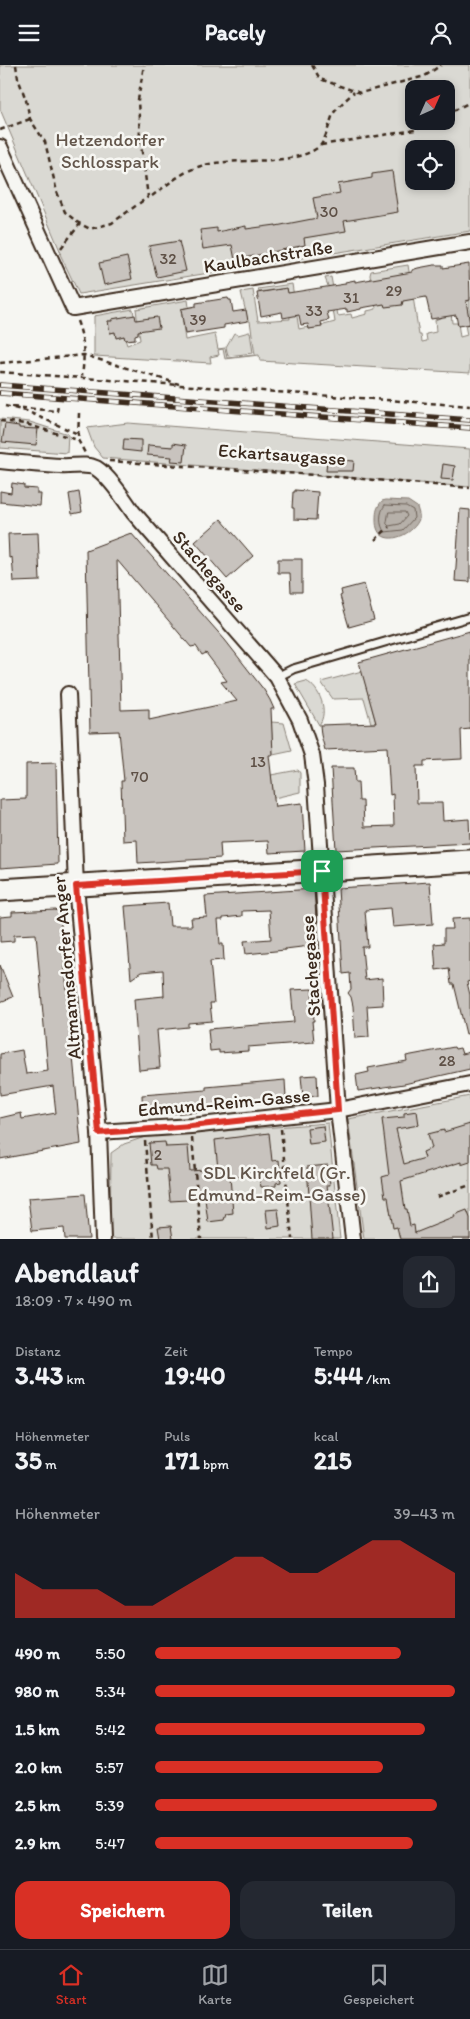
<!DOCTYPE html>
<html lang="de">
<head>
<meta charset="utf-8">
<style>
	body { margin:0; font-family:Itim,sans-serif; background:#242831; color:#f1f3f6; height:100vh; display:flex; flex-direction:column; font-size:19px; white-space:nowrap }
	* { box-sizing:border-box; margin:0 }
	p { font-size:16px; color:#9ea1a6 }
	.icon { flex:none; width:28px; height:28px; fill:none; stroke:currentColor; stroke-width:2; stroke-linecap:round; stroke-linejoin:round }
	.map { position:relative; height:1174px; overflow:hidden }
	.panel { display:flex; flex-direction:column; background:#171b24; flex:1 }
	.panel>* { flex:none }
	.needle { width:32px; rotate:45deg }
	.fabs { position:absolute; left:405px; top:15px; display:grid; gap:10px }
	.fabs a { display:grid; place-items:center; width:50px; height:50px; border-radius:10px; background:#171b24; box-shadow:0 2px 8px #0003; font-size:25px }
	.pin { position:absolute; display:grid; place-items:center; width:42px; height:42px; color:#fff; margin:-21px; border-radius:10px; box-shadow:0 2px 8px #0006 }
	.round { display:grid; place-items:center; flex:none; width:52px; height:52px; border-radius:15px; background:#242831 }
	.headline { display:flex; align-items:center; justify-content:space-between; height:85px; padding:0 15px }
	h1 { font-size:28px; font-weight:800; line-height:38px }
	.figures { display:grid; grid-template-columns:repeat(3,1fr); gap:8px; height:85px; padding:5px 15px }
	.figures div { display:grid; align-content:center }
	.figures b { font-size:25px; font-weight:800 }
	.figures small { font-size:14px; font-weight:400 }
	.figures p { font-size:14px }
	.chart { height:140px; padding:10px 15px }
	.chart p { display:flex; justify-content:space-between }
	.chart svg { width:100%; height:90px; margin-top:5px; fill:#d93025; opacity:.7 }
	.primary-button { display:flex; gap:10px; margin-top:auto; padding:10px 15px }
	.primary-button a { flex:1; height:58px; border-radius:15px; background:#d93025; color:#fff; font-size:20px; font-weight:800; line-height:58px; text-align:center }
	.primary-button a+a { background:#242831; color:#f1f3f6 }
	ul { padding:0 15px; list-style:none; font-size:16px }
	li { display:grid; grid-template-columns:80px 60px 1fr; align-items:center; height:38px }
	li i { height:12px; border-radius:6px; background:#d93025 }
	header { display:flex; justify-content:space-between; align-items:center; height:65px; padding:0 15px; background:#171b24; font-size:22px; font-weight:800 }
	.tabs { display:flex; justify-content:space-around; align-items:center; height:70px; border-top:1px solid #363941; background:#171b24; font-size:14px; color:#9ea1a6 }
	.tabs a { display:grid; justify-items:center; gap:2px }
	.tabs .current { color:#d93025 }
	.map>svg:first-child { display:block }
	.green { fill:#dad9d3; stroke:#8a8278; fill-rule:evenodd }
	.water { fill:#b6b0a9; stroke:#857a71 }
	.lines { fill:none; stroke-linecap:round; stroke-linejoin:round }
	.shore { stroke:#6c6056; stroke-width:1 }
	.building { fill:#c8c3be; stroke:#3b2a1e; fill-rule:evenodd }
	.service-casing { stroke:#3b2a1e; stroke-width:11 }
	.minor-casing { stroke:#3b2a1e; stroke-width:18 }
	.primary-casing { stroke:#3b2a1e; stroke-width:25 }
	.path { stroke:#3b2a1e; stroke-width:2.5; stroke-dasharray:5 4; stroke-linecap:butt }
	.service { stroke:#f6f6f2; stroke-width:7 }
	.minor { stroke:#f6f6f2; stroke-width:14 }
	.primary { stroke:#f6f6f2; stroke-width:21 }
	.rail-casing { stroke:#3b2a1e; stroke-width:5.5 }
	.rail { stroke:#f6f6f2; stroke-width:4; stroke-dasharray:11; stroke-linecap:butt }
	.route-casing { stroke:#fff; stroke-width:10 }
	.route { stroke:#d93025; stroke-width:6 }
	.labels { text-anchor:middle; stroke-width:5; stroke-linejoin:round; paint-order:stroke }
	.number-label { font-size:16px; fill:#5e5046 }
	.park-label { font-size:19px; fill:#63564b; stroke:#f6f6f2 }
	.street-label { font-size:19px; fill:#3b2a1e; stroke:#f6f6f2 }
</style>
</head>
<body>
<header><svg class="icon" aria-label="menu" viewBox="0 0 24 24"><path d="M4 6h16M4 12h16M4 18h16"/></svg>Pacely<svg class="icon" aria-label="person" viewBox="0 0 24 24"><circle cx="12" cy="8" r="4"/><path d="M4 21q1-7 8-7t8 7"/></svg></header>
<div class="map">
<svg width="470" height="1174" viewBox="0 0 470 1174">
	<rect width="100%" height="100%" fill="#f6f6f2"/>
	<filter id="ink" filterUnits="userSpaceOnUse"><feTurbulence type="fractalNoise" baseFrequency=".02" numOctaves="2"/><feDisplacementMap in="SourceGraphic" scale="10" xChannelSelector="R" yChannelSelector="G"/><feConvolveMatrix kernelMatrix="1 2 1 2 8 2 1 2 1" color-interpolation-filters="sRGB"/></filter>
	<g filter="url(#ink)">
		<g class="green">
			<path d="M0,0H470V166L79,229L60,189L61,188L0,44ZM414,24H446V56H414ZM414,84H446V116H414Z"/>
			<polygon points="408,200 419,270 421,270 422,277 427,276 426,269 436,267 435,255 442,252 441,246 451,246 452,258 458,258 460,272 467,270 465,260 470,259 461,237 469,236 470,232 470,308 260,296 259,290 225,294 223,284 218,285 219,290 210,292 211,298 94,291 94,251 133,244 134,251 112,254 112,256 108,256 110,268 115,267 116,272 124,271 127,280 140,275 136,244 188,235 189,242 181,244 185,275 215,269 218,284 225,283 227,293 255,290 250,256 248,256 241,227 253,225 258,256 290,254 289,246 291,246 287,223 259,227 258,224 292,219 299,264 308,262 309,264 335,257 330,226 325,213 331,212 338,251 351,249 352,253 367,249 367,246 376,244 370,210 371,206"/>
			<polygon points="249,267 250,267 253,288 228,291 226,282 234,268 238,270"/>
			<polygon points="0,354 30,357 68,369 67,388 0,383"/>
			<polygon points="128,358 470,384 470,422 103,393 94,382 87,363"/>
			<polygon points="362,606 376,658 371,658 364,633 333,634 321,617"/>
			<path d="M306,616C320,623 329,647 319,660L295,619Z"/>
			<polygon points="271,657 284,658 292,686 273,690"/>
			<polygon points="298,705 300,708 300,727 274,733 271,710"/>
			<polygon points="470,1031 470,1174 364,1174 348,1054"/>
			<polygon points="328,1058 340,1174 110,1174 111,1088 124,1079 145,1072"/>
		</g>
		<path class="water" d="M386,435L408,436L417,442C418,446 420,450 419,454C413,472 375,486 376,454C376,446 377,442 382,436Z"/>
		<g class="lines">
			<g class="shore">
				<path d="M385,440L406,441L413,445L414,453L403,465L385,467C379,461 379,447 385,440Z"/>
				<polygon points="389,447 405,447 407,451 400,459 389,461 387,459"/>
			</g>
		</g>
		<g class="building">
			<polygon points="392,106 398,147 344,156 346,166 304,173 305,180 235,195 232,180 203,184 200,165 217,163 217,167 246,161 246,164 276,160 276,161 317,153 313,133 340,128 338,119 372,113 372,109"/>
			<polygon points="179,176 186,206 157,212 149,181"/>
			<polygon points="127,192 132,214 104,220 99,198"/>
			<polygon points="469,199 470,235 466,236 470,259 458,261 456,250 431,254 426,232 403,236 402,240 385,242 384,239 361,243 361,244 347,247 347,244 327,247 329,255 321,257 322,262 309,264 308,259 301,260 299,250 283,253 282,247 261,251 257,228 287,223 288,228 345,219 345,217 355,215 355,217 412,207 412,205 418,203 434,200 443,200 443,203"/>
			<polygon points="228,233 229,235 231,235 233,247 246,245 248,256 224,260 224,263 185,269 181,244 196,241 196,238"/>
			<polygon points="135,250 136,255 157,252 159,263 138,266 138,269 135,270 135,274 125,275 124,271 116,273 115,267 110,268 108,256 112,256 112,254"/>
			<polygon points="5,359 19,361 19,363 38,364 36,380 2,377"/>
			<polygon points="124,374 141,375 141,387 123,385"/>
			<polygon points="173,378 186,380 184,397 171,396 172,392 147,390 148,380 173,382"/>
			<polygon points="327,394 354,396 353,406 326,406"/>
			<polygon points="443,399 455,401 453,415 441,414"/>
			<polygon points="12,418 24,420 24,423 37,424 37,429 41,429 40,441 0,437 0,426 11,428"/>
			<polygon points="295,425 318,427 316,455 294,454 294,443 292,443 293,427 295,427"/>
			<polygon points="79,427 82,447 72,449 69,429"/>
			<polygon points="460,444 470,445 470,517 455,516"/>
			<polygon points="221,454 253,491 227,514 195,477"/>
			<polygon points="38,468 40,516 14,517 12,492 9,493 8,469"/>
			<path d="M131,468L225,575L264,625L270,635L274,644H271L273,690H269L275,743L276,741L302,738L305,786L269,788L268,776L220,778L221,793L138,798L137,775L123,776L121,716H124L119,666L90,667L86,485ZM117,495L191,582L196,581L202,590L206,588L227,616L221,617L237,636L149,655V644L121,645Z"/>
			<polygon points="278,494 302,494 302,527 291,527 290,508 278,508"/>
			<polygon points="364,519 374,555 349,562 340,531 342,530 341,525"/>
			<polygon points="470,566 470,664 461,665 462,694 424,696 424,701 416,701 417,738 442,738 443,756 469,754 470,778 336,785 331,703 354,703 355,717 358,717 359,736 363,736 364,762 394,761 393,729 390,730 387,682 325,685 321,670 320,660 376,658 359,597"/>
			<polygon points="56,698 58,799 0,803 0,735 26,734 26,699"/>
			<polygon points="430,817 433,859 393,862 391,843 365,845 368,882 362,882 365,915 382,913 383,940 367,941 369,972 355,973 353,941 351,932 348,928 351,924 350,908 343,909 338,823"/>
			<polygon points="314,824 318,880 285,884 285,885 246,889 244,876 271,874 269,845 242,846 242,851 223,853 223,855 218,855 220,879 223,879 224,895 210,896 214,938 210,938 212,956 188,958 188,962 157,965 160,1003 139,1005 134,934 164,931 163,905 141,907 131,914 125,841 168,838 170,861 192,861 191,853 207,852 205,831"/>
			<polygon points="56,845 60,849 81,1079 0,1094 0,1053 21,1048 22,1054 56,1048 53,1021 0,1030 0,989 22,985 26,1009 48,1006 36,869 14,870 14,876 0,877 0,852 12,851 12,847"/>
			<polygon points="470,853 470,916 467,917 470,930 470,968 466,969 454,919 451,919 449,903 436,905 434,879 444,878 444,864 453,864 452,854"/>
			<polygon points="0,900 13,932 0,937"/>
			<polygon points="312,924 314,956 312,956 314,977 248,982 248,986 219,988 219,985 210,986 208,964 294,957 291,925"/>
			<polygon points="454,982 455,984 460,983 462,989 470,987 470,1004 404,1019 358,1026 356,1010 369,1007 368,1003 407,996 406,991"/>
			<polygon points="317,1010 318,1031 303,1032 301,1011"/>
			<polygon points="285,1015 286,1033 281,1034 281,1036 244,1039 244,1041 207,1044 208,1046 143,1051 142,1030 206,1025 206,1022"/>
			<polygon points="417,1046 419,1060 396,1064 404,1099 425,1093 423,1087 432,1083 428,1069 444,1065 444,1067 470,1059 470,1097 461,1100 461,1097 401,1116 405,1144 407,1144 410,1161 414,1160 415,1168 455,1152 454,1150 467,1145 470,1153 470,1174 400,1174 397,1162 393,1163 389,1139 388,1132 385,1132 382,1112 389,1110 382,1054 404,1052 404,1048"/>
			<polygon points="323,1061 325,1077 309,1079 307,1063"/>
			<polygon points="269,1068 272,1096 279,1095 281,1117 276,1118 276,1121 261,1122 259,1110 230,1112 233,1148 226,1149 224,1155 208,1157 205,1134 170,1136 167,1104 157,1104 156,1100 151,1100 149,1078 165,1077 166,1082 188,1081 190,1106 218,1104 215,1075"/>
			<polygon points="328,1100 330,1120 327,1120 333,1174 312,1174 307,1102"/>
			<polygon points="85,1129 89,1174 65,1174 64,1163 32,1166 28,1133"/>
			<polygon points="278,1144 280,1161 268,1163 266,1145"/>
			<polygon points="171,1161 173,1174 160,1174 158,1162"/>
		</g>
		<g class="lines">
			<defs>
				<polyline id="service" points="277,612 293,604 470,552"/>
				<g id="minor">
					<polyline points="0,82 73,243 470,177"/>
					<path d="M0,396C20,398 41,400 61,401C72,402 86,398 96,403C109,411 124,434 133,447L277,612L300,655L312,690L316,720L338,1045L353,1174"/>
					<polyline points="68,629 76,821 99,1067 103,1174"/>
					<polyline points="99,1067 191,1061 338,1045 470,1019"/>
				</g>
				<polyline id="primary" points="0,825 470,796"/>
			</defs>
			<use href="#service" class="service-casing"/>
			<use href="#minor" class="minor-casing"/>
			<use href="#primary" class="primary-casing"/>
			<g class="path">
				<polyline points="16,0 18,13 26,35 30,54 45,77 57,127 65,147 77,157 90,164 112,158 148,132 140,72 138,35 144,0"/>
				<polyline points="312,0 320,14 360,28 425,11 441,0"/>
				<polyline points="446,50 470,37"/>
				<polyline points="0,65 30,54"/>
				<polyline points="321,80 415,65 435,56"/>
				<path d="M152,131C167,120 183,106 201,101C234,91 293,103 320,81C325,76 330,57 333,49C338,41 347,34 354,27"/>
				<polyline points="61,183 80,159"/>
				<path d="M77,256C84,274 85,291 82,311"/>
				<polyline points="0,298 84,290 179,319"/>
				<polyline points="0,307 470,341"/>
				<polyline points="5,341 26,346 78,369"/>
				<polyline points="12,342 57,346 58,341"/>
				<polyline points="79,348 78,375 85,388"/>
				<polyline points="0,356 26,359 78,375"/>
				<polyline points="109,396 314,410 470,423"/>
				<polyline points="375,475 389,462"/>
				<polyline points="281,1064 292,1174"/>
				<polyline points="192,1073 201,1174"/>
				<polyline points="145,1076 153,1174"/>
				<polyline points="437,1132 470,1120"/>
			</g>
			<use href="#service" class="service"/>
			<use href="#minor" class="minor"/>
			<use href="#primary" class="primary"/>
			<defs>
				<g id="rail">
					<polyline points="0,320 470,355"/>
					<polyline points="0,328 470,363"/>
				</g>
			</defs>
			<use href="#rail" class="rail-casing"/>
			<use href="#rail" class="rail"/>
		</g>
	</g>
	<g class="lines" filter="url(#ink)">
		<defs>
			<polygon id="route" points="322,806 338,1045 191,1061 99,1068 76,821"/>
		</defs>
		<use href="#route" class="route-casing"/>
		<use href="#route" class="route"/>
	</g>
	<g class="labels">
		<g class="number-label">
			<text x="329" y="152">30</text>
			<text x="168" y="199">32</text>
			<text x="394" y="231">29</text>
			<text x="351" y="238">31</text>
			<text x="314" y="251">33</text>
			<text x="198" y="260">39</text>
			<text x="258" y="702">13</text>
			<text x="140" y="717">70</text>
			<text x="447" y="1001">28</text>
			<text x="158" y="1095">2</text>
		</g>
		<g class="park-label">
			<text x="110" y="81">Hetzendorfer<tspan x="110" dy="22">Schlosspark</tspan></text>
			<text x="277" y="1114">SDL Kirchfeld (Gr.<tspan x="277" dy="22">Edmund-Reim-Gasse)</tspan></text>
		</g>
		<g class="street-label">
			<text transform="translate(268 191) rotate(-9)" y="7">Kaulbachstraße</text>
			<text transform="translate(282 389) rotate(4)" y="7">Eckartsaugasse</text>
			<text transform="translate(210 506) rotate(49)" y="7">Stachegasse</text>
			<text transform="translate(310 901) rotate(-94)" y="7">Stachegasse</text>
			<text transform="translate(66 903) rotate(-95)" y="7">Altmannsdorfer Anger</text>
			<text transform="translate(224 1037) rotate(-5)" y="7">Edmund-Reim-Gasse</text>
		</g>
	</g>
</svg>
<div class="fabs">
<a><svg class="needle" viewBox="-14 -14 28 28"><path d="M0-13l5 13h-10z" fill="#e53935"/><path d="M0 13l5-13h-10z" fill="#9ea1a6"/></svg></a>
<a><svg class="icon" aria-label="locate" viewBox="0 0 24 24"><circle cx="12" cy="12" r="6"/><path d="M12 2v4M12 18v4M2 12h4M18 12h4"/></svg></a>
</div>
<div class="pin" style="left:322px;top:806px;background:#1e9e55"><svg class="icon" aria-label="arrive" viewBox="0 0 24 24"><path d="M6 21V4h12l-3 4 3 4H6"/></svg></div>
</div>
<section class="panel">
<div class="headline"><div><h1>Abendlauf</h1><p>18:09 · 7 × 490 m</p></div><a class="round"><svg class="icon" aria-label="share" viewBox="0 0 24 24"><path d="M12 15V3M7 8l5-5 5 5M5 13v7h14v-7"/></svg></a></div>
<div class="figures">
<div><p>Distanz</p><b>3.43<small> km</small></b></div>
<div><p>Zeit</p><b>19:40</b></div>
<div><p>Tempo</p><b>5:44<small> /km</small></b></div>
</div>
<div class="figures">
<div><p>Höhenmeter</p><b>35<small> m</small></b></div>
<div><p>Puls</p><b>171<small> bpm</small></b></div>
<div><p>kcal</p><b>215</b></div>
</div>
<div class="chart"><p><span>Höhenmeter</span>39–43 m</p>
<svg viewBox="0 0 160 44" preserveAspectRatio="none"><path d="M0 44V22L10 30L20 30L30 30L40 38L50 38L60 30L70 22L80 14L90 14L100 22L110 22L120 14L130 6L140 6L150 14L160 22V44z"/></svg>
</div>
<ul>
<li><b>490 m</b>5:50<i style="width:82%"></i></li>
<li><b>980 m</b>5:34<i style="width:100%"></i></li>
<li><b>1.5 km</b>5:42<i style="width:90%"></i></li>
<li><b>2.0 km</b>5:57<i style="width:76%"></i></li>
<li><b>2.5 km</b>5:39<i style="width:94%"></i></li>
<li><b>2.9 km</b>5:47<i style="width:86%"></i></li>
</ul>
<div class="primary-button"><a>Speichern</a><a>Teilen</a></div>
</section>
<nav class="tabs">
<a class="current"><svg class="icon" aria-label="home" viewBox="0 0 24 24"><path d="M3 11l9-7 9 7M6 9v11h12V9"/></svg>Start</a>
<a><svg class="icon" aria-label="map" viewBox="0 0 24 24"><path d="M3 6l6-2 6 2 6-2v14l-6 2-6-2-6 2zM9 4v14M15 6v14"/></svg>Karte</a>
<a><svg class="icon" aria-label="saved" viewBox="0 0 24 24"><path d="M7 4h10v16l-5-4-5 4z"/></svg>Gespeichert</a>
</nav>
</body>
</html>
